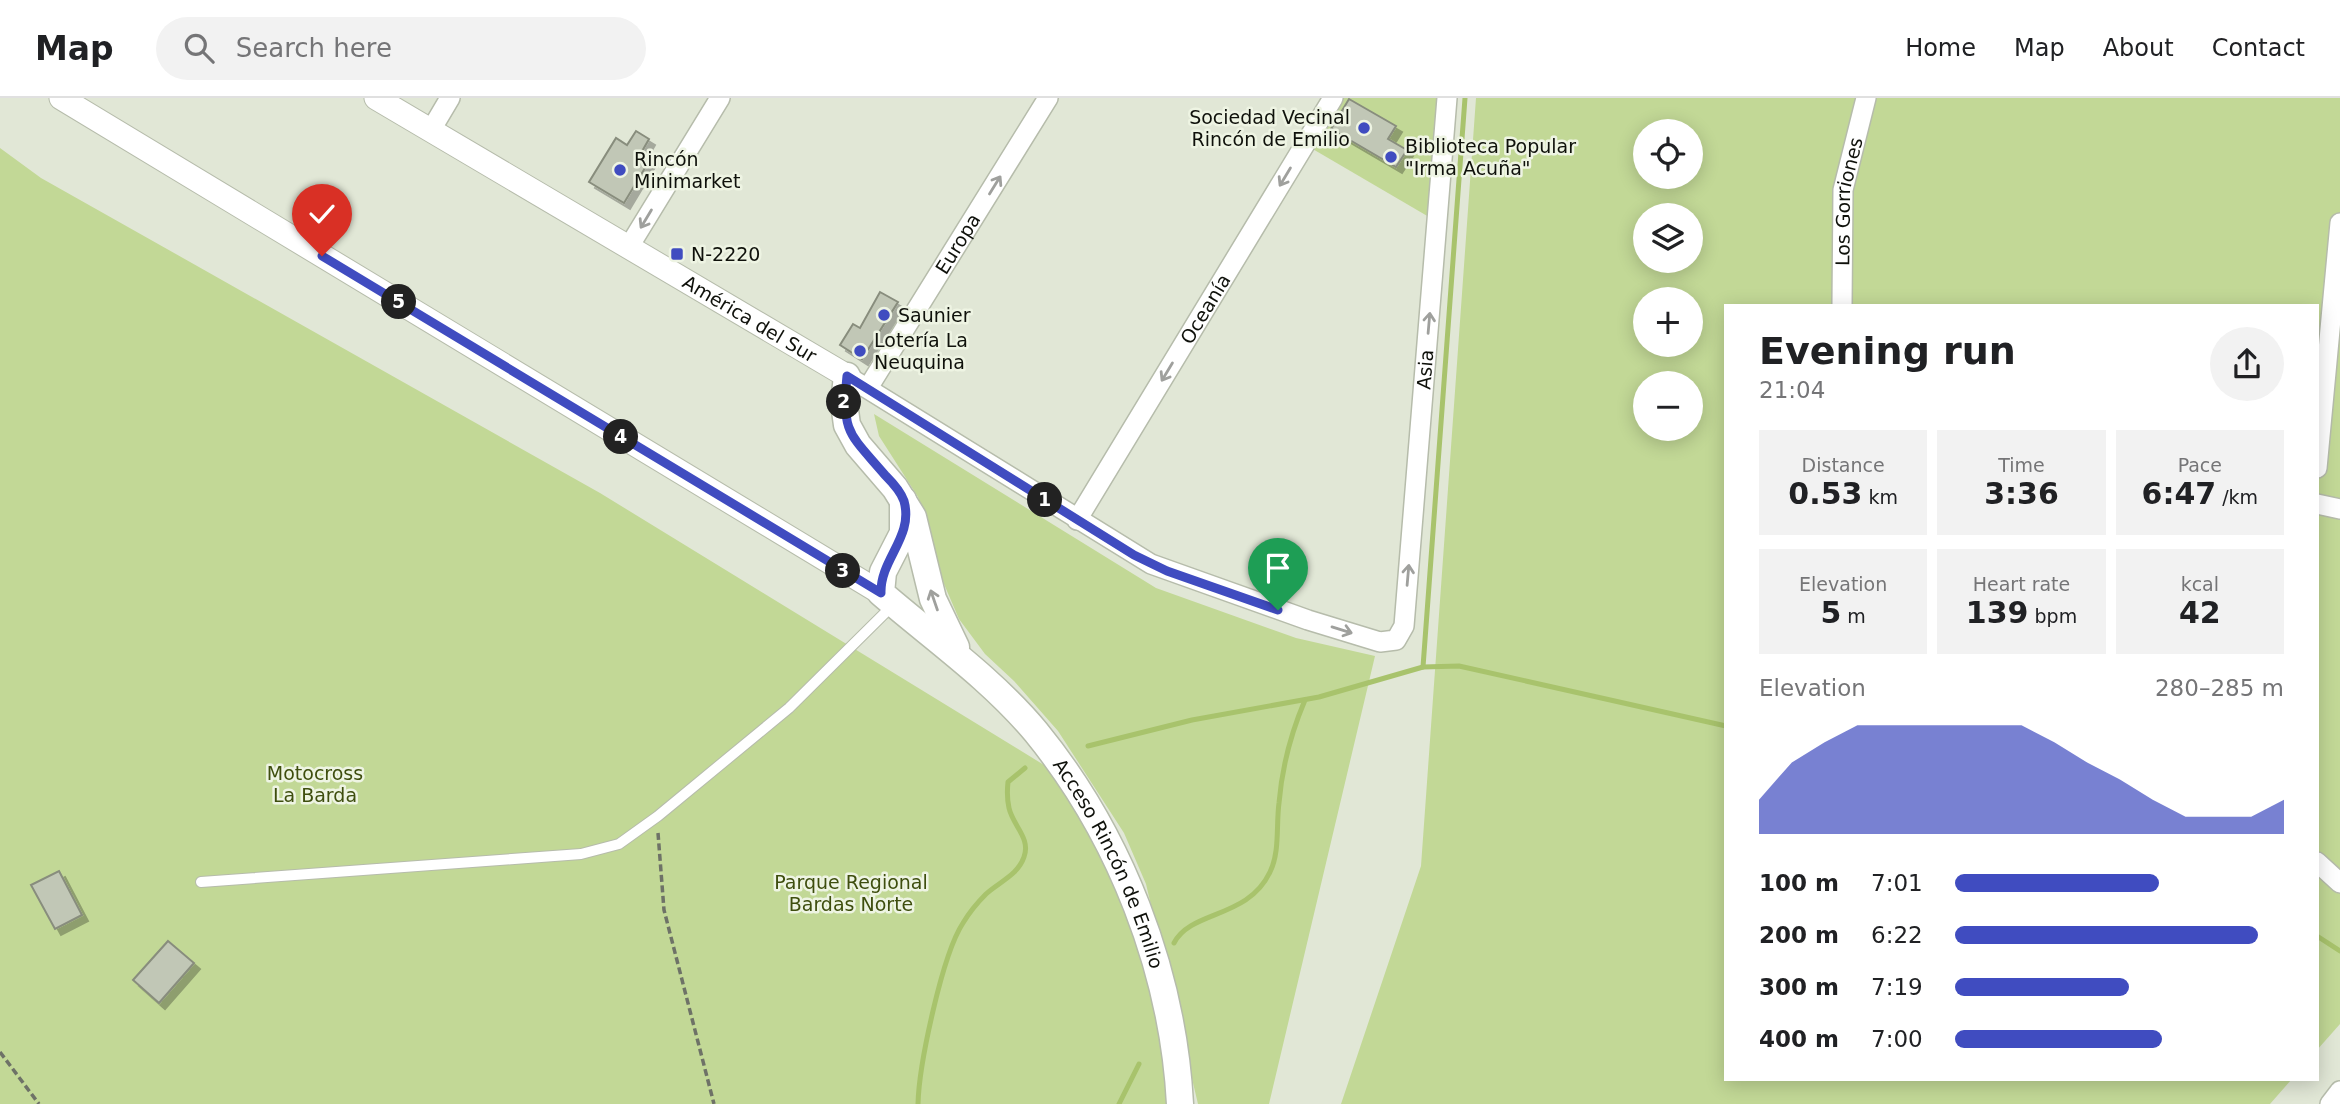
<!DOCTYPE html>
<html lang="en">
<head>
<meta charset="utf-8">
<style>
	body { margin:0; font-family:"DejaVu Sans",sans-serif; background:#f2f2f2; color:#202124; height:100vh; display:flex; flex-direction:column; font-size:26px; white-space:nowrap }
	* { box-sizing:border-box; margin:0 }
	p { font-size:23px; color:#757577 }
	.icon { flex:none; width:38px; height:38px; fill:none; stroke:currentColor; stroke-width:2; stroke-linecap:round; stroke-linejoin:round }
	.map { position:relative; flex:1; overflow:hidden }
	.details { position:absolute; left:1724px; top:206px; width:595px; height:777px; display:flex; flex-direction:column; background:#fff; border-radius:0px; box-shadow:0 4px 18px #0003 }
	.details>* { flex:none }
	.fabs { position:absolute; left:1633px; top:21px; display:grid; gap:14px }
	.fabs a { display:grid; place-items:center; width:70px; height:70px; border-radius:50%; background:#fff; box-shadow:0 4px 18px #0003; font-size:35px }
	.pin { position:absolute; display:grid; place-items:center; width:60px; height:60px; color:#fff; margin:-72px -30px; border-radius:50% 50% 50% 0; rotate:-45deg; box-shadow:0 0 7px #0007 }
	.pin .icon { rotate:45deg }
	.km { position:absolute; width:35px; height:35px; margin:-18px; border-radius:50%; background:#222; color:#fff; font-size:19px; line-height:35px; text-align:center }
	.round { display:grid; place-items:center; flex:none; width:74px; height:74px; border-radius:37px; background:#f2f2f2 }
	.summary { display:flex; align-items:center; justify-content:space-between; height:119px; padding:0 35px }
	h1 { font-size:38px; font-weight:700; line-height:52px }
	.stats { display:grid; grid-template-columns:repeat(3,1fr); gap:10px; height:119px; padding:7px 35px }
	.stats div { display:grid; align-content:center; border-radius:0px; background:#f2f2f2; text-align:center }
	.stats b { font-size:30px; font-weight:700 }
	.stats small { font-size:19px; font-weight:400 }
	.stats p { font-size:19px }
	.chart { height:196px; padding:14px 35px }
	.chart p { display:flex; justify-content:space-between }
	.chart svg { width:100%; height:126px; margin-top:7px; fill:#404cc0; opacity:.7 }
	ul { padding:0 35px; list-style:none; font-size:23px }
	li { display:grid; grid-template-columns:112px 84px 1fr; align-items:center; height:52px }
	li i { height:18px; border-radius:9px; background:#404cc0 }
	header { display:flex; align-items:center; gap:42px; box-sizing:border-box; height:98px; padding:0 35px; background:#fff; border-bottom:2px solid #e0e0e0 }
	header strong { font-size:33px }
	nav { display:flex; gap:38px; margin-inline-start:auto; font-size:24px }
	.search { width:490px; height:63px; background:#f2f2f2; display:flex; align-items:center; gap:18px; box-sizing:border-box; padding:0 24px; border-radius:38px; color:#757577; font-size:26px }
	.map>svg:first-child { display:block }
	.green { fill:#c2d896; fill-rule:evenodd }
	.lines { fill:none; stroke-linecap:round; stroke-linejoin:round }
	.stream { stroke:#a8c36c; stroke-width:5 }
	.building { fill:#c1c7b6; stroke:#888d7d; stroke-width:2; filter:url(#shadow) }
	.service-casing { stroke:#b6bcab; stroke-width:12 }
	.minor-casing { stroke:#b6bcab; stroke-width:22 }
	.tertiary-casing { stroke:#b6bcab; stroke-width:25 }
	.secondary-casing { stroke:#b6bcab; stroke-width:29 }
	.path { stroke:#6e7267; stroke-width:3.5; stroke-dasharray:7 3.5; stroke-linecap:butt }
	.service { stroke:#fff; stroke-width:10 }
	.minor { stroke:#fff; stroke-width:19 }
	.tertiary { stroke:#fff; stroke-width:23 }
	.secondary { stroke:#fff; stroke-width:26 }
	.oneway { stroke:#9fa09d }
	.route-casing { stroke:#fff; stroke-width:14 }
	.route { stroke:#404cc0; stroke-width:9 }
	.poi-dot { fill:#404cc0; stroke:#eef4e3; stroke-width:2.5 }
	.labels { text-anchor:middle; stroke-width:5; stroke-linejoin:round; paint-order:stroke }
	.poi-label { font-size:19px; fill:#0f110b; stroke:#eef4e3; text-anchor:start }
	.street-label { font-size:19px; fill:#0f110b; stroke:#eef4e3 }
	.park-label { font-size:19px; fill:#3e4e0e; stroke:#eef4e3 }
</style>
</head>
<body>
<header>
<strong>Map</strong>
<div class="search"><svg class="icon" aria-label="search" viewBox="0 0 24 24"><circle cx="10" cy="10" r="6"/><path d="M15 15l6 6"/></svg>Search here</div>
<nav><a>Home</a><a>Map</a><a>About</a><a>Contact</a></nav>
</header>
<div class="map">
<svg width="2340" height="1006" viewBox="0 0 2340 1006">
	<defs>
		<filter id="shadow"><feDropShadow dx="6" dy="6" stdDeviation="0" flood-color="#0004"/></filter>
	</defs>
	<rect width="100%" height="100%" fill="#e1e7d6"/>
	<g class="green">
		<polygon points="1342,0 1439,0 1429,119 1311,50"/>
		<path d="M1476,0H2340V926L2317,952V208H1726V982H2291L2270,1006H1341L1421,768ZM1645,33H1690V79H1645ZM1645,117H1690V163H1645ZM1645,201H1690V247H1645ZM1645,285H1690V331H1645Z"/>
		<polygon points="0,50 41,80 600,395 1044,667 1075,709 1125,803 1156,913 1171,1006 0,1006"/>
		<polygon points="874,316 1156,490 1296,540 1375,558 1269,1006 1198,1006 1146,786 1124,735 1058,633 1014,583 985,556 959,521 944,486 918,399 879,338"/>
	</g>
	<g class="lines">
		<g class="stream">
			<polyline points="1423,569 1465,0"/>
			<polyline points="1088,648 1192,622 1319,599 1423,569 1459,568 1726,628"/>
			<polyline points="2317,838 2340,853"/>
			<path d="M1174,845C1191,812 1248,821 1270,774C1280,754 1276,727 1279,705C1282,669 1291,635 1305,602"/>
			<path d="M918,1006C919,967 942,857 963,825C969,815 978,804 986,796C999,784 1018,777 1024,759C1031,740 1013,728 1009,710C1007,701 1007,693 1008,684L1025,670"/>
			<polyline points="1119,1006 1139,966"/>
		</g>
	</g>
	<g class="building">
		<polygon points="1349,1 1396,28 1388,41 1407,52 1396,69 1331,31"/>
		<polygon points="636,33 649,41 641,55 651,60 624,105 589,84 616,40 627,47"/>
		<polygon points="880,194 898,204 862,261 840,247 853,226 860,230"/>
		<polygon points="59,773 82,817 55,831 31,787"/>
		<polygon points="168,843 194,865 159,905 133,882"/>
	</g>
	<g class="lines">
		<defs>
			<polyline id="service" points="201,784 581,756 619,746 658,718 789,610 892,508"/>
			<g id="minor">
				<polyline points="431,32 450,0"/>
				<polyline points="630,147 720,0"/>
				<path id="s1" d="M1842,208L1843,92L1866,0"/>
				<path id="s2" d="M847,278L1151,466L1308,522L1380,544L1396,542L1404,528L1447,0"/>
				<path id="s3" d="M868,290L1048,0"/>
				<polyline points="2317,370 2340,125"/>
				<polyline points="2317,406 2340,411"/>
				<path id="s4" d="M1077,422L1333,0"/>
				<polyline points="2317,764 2340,785"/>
				<polyline points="2330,1006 2340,993"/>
			</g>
			<g id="tertiary">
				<polyline points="61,0 881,495"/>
				<path id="s5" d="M376,0L847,278"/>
			</g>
			<g id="secondary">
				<polyline points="847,278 844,305 847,327 858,347 895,390 913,419 933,501 956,549"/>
				<path id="s6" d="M903,402V435L883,474L881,495C933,540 991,580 1036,634C1120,737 1173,873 1180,1006"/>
			</g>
		</defs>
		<use href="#service" class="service-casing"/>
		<use href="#minor" class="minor-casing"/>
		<use href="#tertiary" class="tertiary-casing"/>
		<use href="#secondary" class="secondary-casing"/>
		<g class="path">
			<polyline points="658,735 664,812 714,1006"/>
			<polyline points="0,954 39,1006"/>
		</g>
		<use href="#service" class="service"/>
		<use href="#minor" class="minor"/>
		<use href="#tertiary" class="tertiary"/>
		<use href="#secondary" class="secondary"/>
	</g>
	<defs><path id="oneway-shaft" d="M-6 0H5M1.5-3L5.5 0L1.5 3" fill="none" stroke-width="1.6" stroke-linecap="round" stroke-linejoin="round" transform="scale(1.75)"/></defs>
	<g class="oneway">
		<use href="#oneway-shaft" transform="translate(1285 79) rotate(121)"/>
		<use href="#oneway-shaft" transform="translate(995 87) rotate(-58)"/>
		<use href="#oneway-shaft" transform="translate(646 121) rotate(121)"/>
		<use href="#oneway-shaft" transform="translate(1429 225) rotate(-85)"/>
		<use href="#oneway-shaft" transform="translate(1167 274) rotate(121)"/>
		<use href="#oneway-shaft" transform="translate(1408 477) rotate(-85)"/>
		<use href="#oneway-shaft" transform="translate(934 502) rotate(-109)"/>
		<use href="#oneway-shaft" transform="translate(1342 532) rotate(17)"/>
	</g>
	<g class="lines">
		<defs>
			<path id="route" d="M322,158L881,495C880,461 914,439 904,403C901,394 892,384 885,377C850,336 841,335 847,278L1134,457L1167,473L1278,512"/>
		</defs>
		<use href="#route" class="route-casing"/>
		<use href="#route" class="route"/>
	</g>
	<g class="poi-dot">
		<circle cx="1364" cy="30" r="7"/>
		<circle cx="1391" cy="59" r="7"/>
		<circle cx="620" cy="72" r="7"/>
		<rect x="670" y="149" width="14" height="14" rx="3.5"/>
		<circle cx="884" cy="217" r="7"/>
		<circle cx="860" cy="253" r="7"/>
	</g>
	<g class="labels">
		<g class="poi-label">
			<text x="1350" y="26" text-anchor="end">Sociedad Vecinal<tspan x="1350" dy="22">Rincón de Emilio</tspan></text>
			<text x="1405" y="55">Biblioteca Popular<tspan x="1405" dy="22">"Irma Acuña"</tspan></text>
			<text x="634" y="68">Rincón<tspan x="634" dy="22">Minimarket</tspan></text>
			<text x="691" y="163">N-2220</text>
			<text x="898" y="224">Saunier</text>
			<text x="874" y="249">Lotería La<tspan x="874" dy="22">Neuquina</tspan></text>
		</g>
		<g class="street-label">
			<text dy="7" stroke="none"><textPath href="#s1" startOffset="105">Los Gorriones</textPath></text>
			<text dy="7" stroke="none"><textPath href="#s3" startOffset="170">Europa</textPath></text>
			<text dy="7" stroke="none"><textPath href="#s4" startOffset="247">Oceanía</textPath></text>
			<text dy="7" stroke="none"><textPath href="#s5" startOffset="434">América del Sur</textPath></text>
			<text dy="7" stroke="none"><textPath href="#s2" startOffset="889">Asia</textPath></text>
			<text dy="7" stroke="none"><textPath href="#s6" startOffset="458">Acceso Rincón de Emilio</textPath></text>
		</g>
		<g class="park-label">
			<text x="315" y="682">Motocross<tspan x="315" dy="22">La Barda</tspan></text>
			<text x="851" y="791">Parque Regional<tspan x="851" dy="22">Bardas Norte</tspan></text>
		</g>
	</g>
</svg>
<div class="fabs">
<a><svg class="icon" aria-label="locate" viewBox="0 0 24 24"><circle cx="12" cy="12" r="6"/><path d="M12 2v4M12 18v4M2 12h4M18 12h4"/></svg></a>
<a><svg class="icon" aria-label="layers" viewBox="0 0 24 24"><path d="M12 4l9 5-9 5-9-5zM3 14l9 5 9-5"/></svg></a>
<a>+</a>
<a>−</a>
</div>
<div class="pin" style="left:1278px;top:512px;background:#1e9e55"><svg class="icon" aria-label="arrive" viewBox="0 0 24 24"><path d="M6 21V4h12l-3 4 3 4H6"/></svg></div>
<div class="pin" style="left:322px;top:158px;background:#d93025"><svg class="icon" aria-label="check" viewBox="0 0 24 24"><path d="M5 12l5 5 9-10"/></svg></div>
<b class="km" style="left:1045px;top:402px">1</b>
<b class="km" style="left:844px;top:304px">2</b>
<b class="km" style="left:843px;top:473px">3</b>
<b class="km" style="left:621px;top:339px">4</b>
<b class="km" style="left:399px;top:204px">5</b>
<section class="details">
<div class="summary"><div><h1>Evening run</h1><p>21:04</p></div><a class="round"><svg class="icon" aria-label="share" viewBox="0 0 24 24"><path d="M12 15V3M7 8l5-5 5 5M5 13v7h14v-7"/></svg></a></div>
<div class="stats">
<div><p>Distance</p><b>0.53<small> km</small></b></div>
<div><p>Time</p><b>3:36</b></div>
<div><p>Pace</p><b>6:47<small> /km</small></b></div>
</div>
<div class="stats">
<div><p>Elevation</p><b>5<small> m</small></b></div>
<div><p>Heart rate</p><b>139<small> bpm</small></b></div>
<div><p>kcal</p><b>42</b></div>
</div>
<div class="chart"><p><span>Elevation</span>280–285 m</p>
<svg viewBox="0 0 160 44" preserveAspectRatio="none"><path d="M0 44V32L10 19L20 12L30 6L40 6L50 6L60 6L70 6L80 6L90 12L100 19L110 25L120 32L130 38L140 38L150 38L160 32V44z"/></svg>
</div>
<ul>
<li><b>100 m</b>7:01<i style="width:62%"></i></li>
<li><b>200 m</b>6:22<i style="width:92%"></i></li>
<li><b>300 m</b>7:19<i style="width:53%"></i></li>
<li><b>400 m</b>7:00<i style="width:63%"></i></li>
</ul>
</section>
</div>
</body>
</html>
